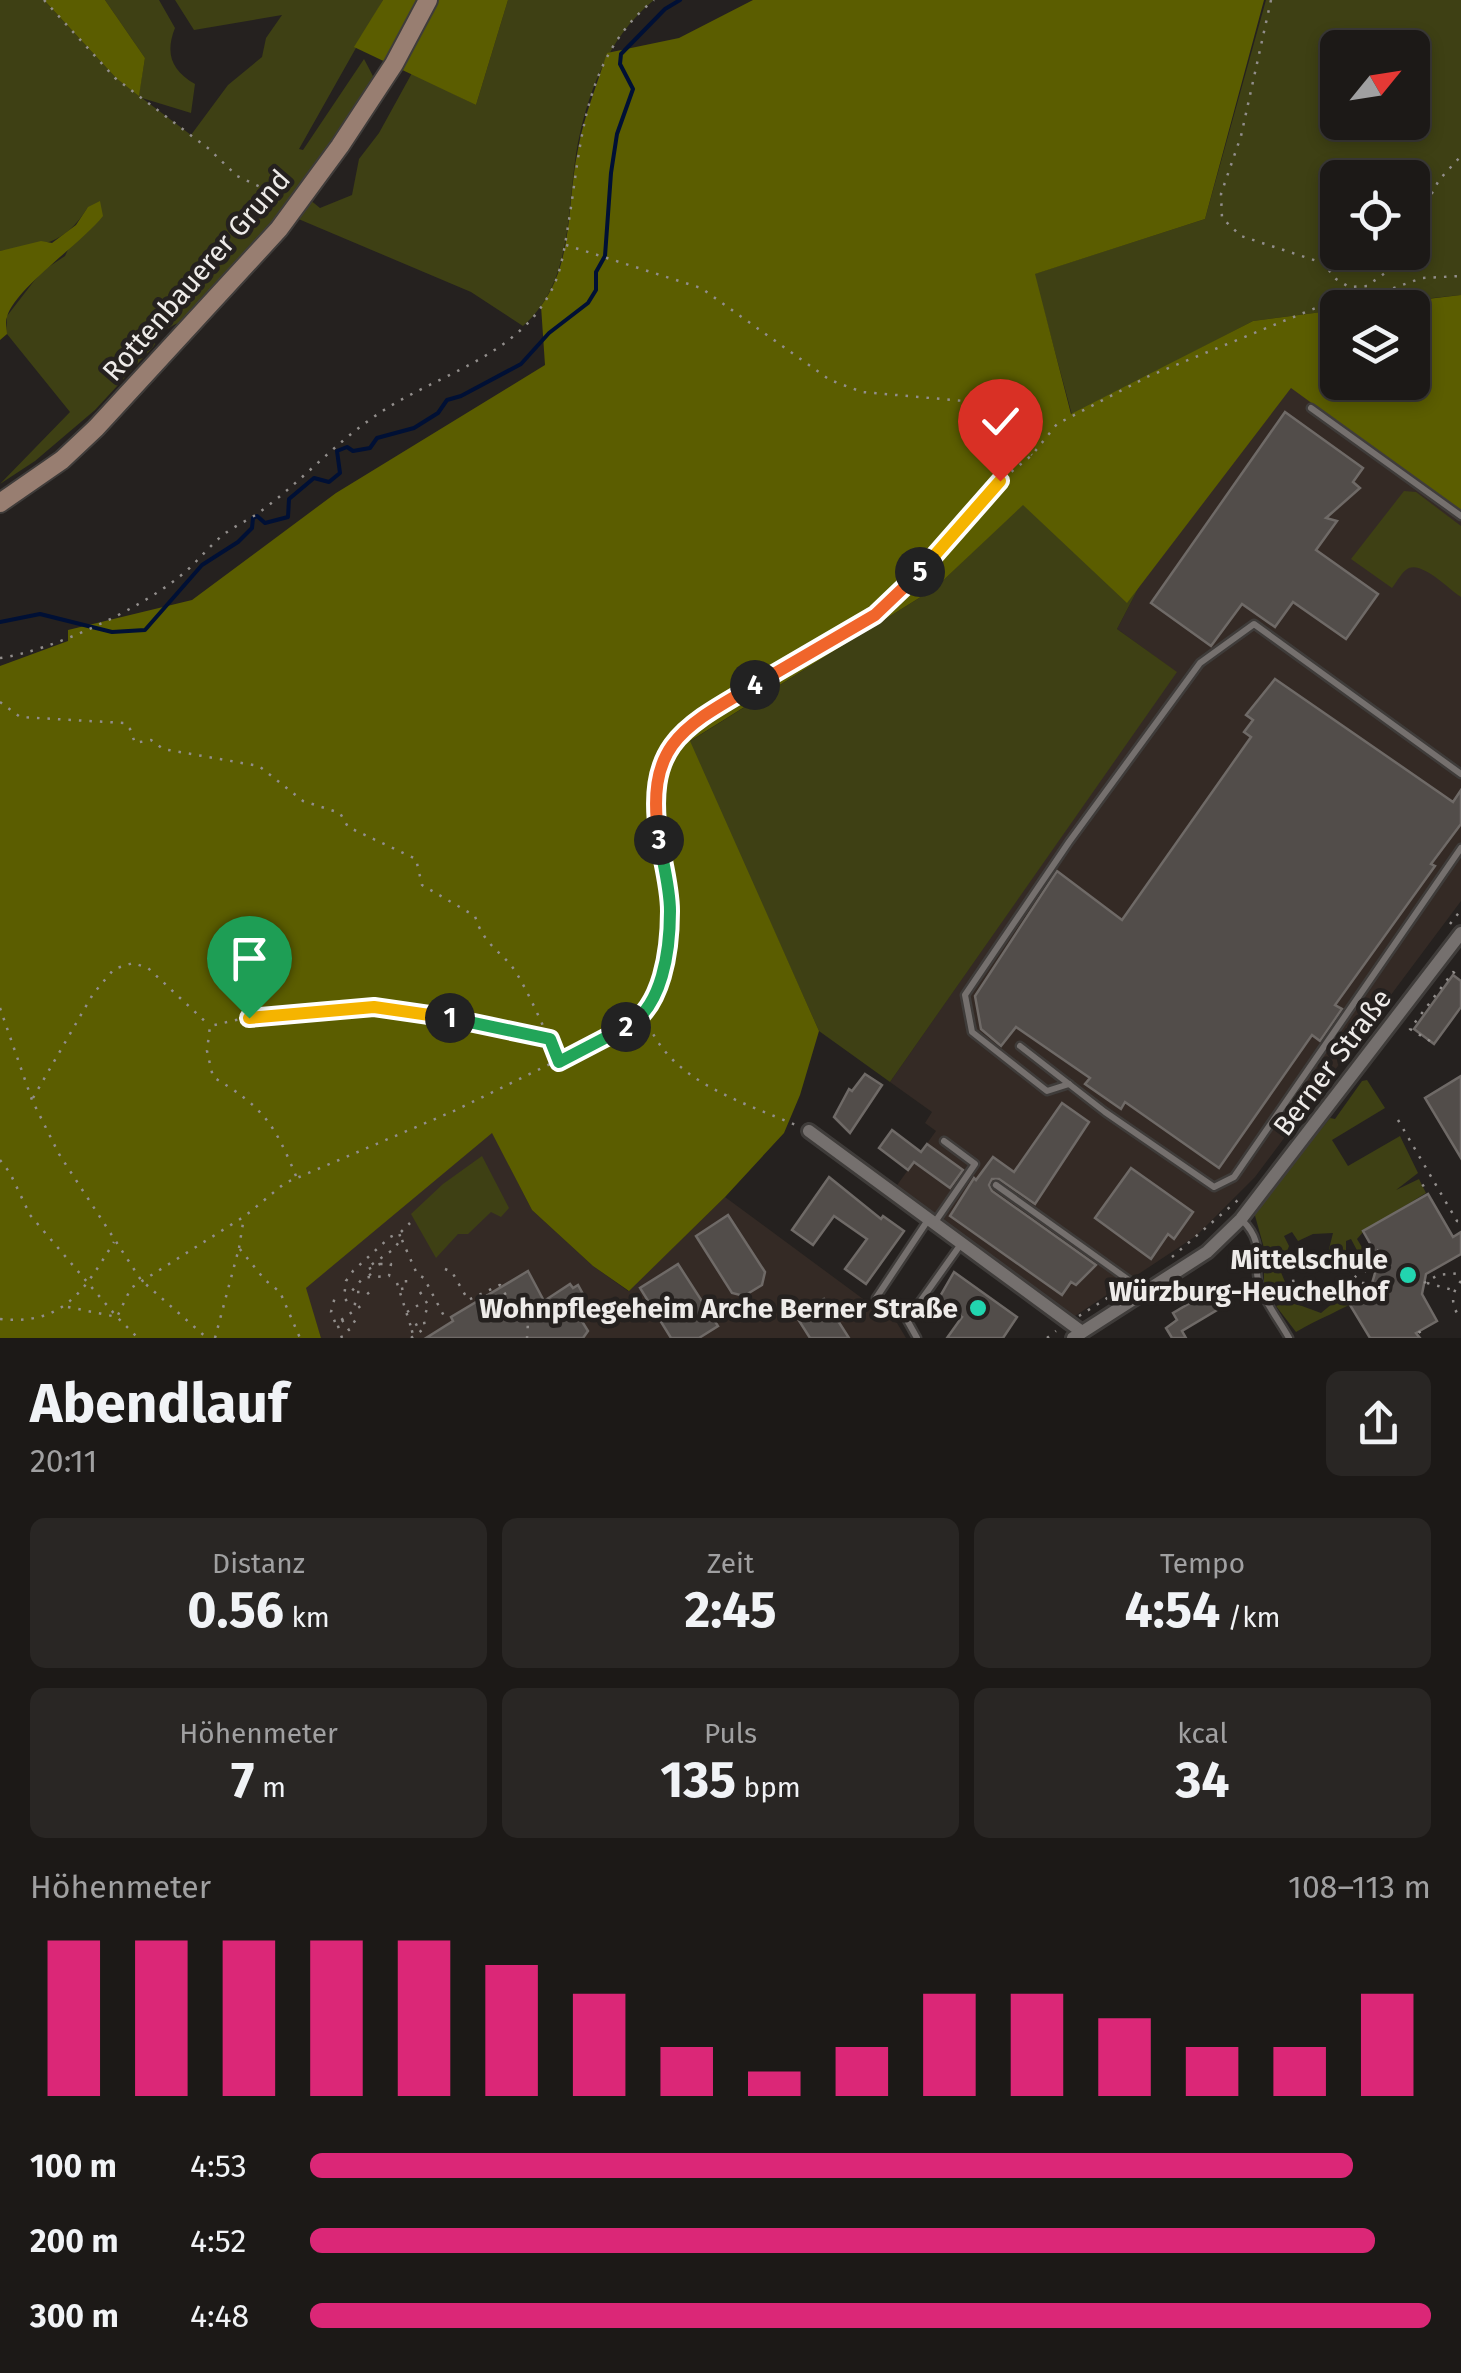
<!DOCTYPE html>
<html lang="de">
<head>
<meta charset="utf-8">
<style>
	body { margin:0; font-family:"Fira Sans",sans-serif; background:#292624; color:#f1f3f6; height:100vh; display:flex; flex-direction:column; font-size:38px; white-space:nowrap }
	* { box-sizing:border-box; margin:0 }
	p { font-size:32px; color:#a0a0a1 }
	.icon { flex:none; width:55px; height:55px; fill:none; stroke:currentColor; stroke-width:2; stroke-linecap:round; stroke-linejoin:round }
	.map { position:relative; height:1338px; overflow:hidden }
	.side { display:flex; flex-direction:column; background:#1c1917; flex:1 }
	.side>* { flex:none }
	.needle { width:65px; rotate:60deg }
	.tools { position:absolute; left:1320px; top:30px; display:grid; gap:20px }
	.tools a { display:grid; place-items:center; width:110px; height:110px; border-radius:15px; background:#1c1917; box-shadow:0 5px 15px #0003,0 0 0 2px #3a3836; font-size:50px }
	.pin { position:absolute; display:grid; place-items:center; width:85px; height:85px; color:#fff; margin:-102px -42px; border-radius:50% 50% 50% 0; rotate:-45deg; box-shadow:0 0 10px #0007 }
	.pin .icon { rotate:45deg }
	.km { position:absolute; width:50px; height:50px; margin:-25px; border-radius:50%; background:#222; color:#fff; font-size:28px; line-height:50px; text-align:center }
	.round { display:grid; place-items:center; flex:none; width:105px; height:105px; border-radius:15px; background:#292624 }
	.headline { display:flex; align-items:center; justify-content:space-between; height:170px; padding:0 30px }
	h1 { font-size:55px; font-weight:700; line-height:75px }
	.stats { display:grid; grid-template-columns:repeat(3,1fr); gap:15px; height:170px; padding:10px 30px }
	.stats div { display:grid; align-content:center; border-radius:15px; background:#292624; text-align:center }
	.stats b { font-size:50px; font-weight:700 }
	.stats small { font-size:28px; font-weight:400 }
	.stats p { font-size:28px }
	.chart { height:280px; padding:20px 30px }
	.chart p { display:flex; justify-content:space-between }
	.chart svg { width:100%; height:180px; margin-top:10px; stroke:#db2777; stroke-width:6 }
	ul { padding:0 30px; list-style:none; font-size:32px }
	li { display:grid; grid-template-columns:160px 120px 1fr; align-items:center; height:75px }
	li i { height:25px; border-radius:12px; background:#db2777 }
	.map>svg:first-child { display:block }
	.built { fill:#342a25 }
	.green { fill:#3e4014; fill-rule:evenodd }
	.forest { fill:#5b5d00 }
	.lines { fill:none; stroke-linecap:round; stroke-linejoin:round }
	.stream { stroke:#001035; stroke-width:4 }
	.building { fill:#524d4a; stroke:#6f6a67; stroke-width:2.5 }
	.lane-casing { stroke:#3f3c3a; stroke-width:11 }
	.street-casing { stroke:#3f3c3a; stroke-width:18 }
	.secondary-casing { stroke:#3f3c3a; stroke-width:22 }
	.path { stroke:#928e8c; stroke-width:2.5; stroke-dasharray:2.5 8; stroke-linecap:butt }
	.lane { stroke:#75706e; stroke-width:6 }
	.street { stroke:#75706e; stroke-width:12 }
	.secondary { stroke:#987e71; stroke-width:18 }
	.split-1-casing { stroke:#fff; stroke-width:20 }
	.split-2-casing { stroke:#fff; stroke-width:20 }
	.split-3-casing { stroke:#fff; stroke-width:20 }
	.split-4-casing { stroke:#fff; stroke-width:20 }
	.split-5-casing { stroke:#fff; stroke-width:20 }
	.split-6-casing { stroke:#fff; stroke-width:20 }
	.split-1 { stroke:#f5b400; stroke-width:12 }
	.split-2 { stroke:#22a559; stroke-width:12 }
	.split-3 { stroke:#22a559; stroke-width:12 }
	.split-4 { stroke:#f0652b; stroke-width:12 }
	.split-5 { stroke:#f0652b; stroke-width:12 }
	.split-6 { stroke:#f5b400; stroke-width:12 }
	.poi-dot { fill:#22d5af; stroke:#25211f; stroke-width:4 }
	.labels { text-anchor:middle; stroke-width:9; stroke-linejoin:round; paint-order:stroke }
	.street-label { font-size:28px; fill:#eeebe9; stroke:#25211f }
	.poi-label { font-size:28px; font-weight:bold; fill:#eeebe9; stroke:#25211f; text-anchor:end }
</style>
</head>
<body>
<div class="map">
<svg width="1461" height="1338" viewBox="0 0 1461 1338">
	<rect width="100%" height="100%" fill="#25211f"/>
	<g class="built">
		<polygon points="1291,387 1461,512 1461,901 1255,1177 1196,1236 1075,1316 895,1188 936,1131 925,1123 932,1112 890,1082 1176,672 1117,629 1140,585"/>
		<polygon points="492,1132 532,1210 593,1266 628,1291 725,1197 874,1307 873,1310 897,1323 906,1338 321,1338 305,1288"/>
	</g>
	<g class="green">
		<path d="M0,0H44L116,78L139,94L145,58L105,0H159L175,28C165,53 171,70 195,84L191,113L142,98L191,135L228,85L262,57L266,38L282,15L194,30L175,0H383L299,149L303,150L364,59L375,80L304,195L320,208L352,195L359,159L379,133L412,73L476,105L508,0H654C607,38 586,96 576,154C567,213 572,283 523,326L471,292L289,215C272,234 215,306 197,315C178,324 164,325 154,346L95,410L35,461L0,484L70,412L7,334V316L41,272L65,256L88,207C64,246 41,245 0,251Z"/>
		<path d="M1266,0H1461V295L1338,308L1337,310L1253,321L1072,415L1034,274L1205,219ZM1338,48H1412V122H1338ZM1338,178H1412V252H1338Z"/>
		<path d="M1404,491L1416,492L1461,526V597C1449,589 1423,562 1409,568C1402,571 1397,582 1392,588L1351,559Z"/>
		<polygon points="1023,504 1127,602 1140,585 1117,629 1177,672 890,1082 819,1031 689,742 935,588"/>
		<polygon points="1367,1080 1385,1108 1332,1140 1348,1166 1400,1136 1418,1173 1396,1190 1419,1179 1426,1193 1364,1231 1357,1239 1366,1254 1359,1254 1351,1239 1346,1241 1346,1254 1335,1256 1329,1249 1333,1233 1313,1234 1298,1241 1292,1232 1284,1236 1289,1246 1280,1270 1290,1294 1285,1299 1275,1298 1264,1283 1264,1248 1254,1212 1330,1118 1335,1119 1362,1081"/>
		<polygon points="482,1156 509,1208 501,1217 491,1212 468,1234 458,1234 436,1258 411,1214 443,1184"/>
		<path d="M1356,1291L1365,1296C1342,1310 1318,1319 1296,1332L1276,1306L1291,1302L1321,1313L1345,1293Z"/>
	</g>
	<g class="forest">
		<polygon points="44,0 105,0 145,58 139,96 116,78"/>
		<polygon points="383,0 508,0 476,105 354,47"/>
		<path d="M753,0H1264L1205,219L1035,274L1071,414L1253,321L1337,310L1338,382H1412V308L1360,307L1461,295V512L1291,388L1127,603L1023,505L935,588L690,741L819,1031L800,1095L784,1133L725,1197L629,1291L593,1266L532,1210L492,1133L306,1288L321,1338H0V666L68,641V630L192,600L336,493L545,365L541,306C574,261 567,201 578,149C584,116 597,85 607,53L679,38Z"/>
		<path d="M100,201L103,216C81,244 15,288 7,317C5,322 7,328 7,334L0,340V251L41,241L52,243L76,225L88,207Z"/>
	</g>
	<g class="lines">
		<polyline class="stream" points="0,622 40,614 112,632 145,630 202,565 238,542 252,528 253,518 257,516 265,523 288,517 289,499 314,478 329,482 340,473 337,451 347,447 353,451 370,448 377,438 414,428 438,413 447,400 461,396 521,364 549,333 588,303 596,290 596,272 605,256 611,173 617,134 633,89 620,64 621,54 665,9 680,0"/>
	</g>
	<g class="building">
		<polygon points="1285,412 1363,468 1353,482 1360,488 1326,518 1337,521 1316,550 1378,594 1346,639 1293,602 1275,627 1242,604 1211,646 1151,603"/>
		<polygon points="1275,679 1453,802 1461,790 1461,824 1431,864 1435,866 1335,1005 1342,1009 1320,1041 1312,1035 1219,1168 1125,1102 1121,1109 1085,1084 1090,1078 1016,1027 1001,1046 981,1029 975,996 1057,871 1122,920 1251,737 1244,732 1253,720 1246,715"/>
		<polygon points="1453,975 1461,981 1461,1007 1434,1044 1414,1029"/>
		<polygon points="865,1074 882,1085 850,1133 834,1117 849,1089 852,1091"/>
		<polygon points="1461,1076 1461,1158 1425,1098"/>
		<polygon points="1062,1103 1089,1122 1035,1204 999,1179 992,1179 989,1185 992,1191 1096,1265 1076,1285 1071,1282 1062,1295 950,1216 974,1178 976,1180 993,1157 1014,1172"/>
		<polygon points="892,1130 921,1152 927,1144 963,1170 950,1188 914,1162 908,1170 879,1148"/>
		<polygon points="1131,1168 1193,1212 1174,1239 1168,1234 1151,1259 1095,1218"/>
		<polygon points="829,1177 881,1219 883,1216 904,1231 866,1284 845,1269 867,1239 834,1216 813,1245 792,1230"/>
		<polygon points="1428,1194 1453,1237 1461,1232 1461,1254 1426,1274 1422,1294 1437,1321 1416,1333 1420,1338 1370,1338 1350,1305 1369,1294 1379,1259 1363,1231"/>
		<polygon points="728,1215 765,1272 762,1285 744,1296 732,1293 696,1236"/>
		<polygon points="678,1264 718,1326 699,1338 671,1338 640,1288"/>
		<polygon points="528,1271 544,1301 570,1284 573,1288 578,1285 583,1294 570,1302 588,1331 583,1338 426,1338 453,1321 451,1317"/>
		<polygon points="954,1272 1017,1317 1003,1338 947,1338 962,1317 938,1300"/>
		<polygon points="1207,1293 1217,1310 1182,1331 1186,1338 1172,1338 1166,1328 1177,1320 1173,1313"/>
		<polygon points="824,1299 849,1338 810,1338 796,1316"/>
	</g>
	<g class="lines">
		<defs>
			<g id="lane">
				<polyline points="1311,408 1461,516"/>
				<polyline points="1020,1046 1105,1112 1214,1187 1234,1177 1461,848"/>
				<polyline points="1069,1084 1047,1091 972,1032 965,995 1069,842 1200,663 1254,624 1461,774"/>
				<polyline points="996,1185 1144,1291"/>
				<path d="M1242,1220C1268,1246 1250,1260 1260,1288C1267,1305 1280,1322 1289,1338"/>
				<polyline points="935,1222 975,1164 944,1141"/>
				<polyline points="876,1298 928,1220"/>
				<polyline points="917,1338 907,1320 961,1244"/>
			</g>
			<g id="street">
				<polyline points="809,1131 1082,1332"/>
				<polyline points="1073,1338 1207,1252 1241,1219 1461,933"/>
			</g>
			<polyline id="secondary" points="0,503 62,460 96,428 279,229 340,146 394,64 428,0"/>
		</defs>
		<use href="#lane" class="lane-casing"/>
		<use href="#street" class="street-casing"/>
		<use href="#secondary" class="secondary-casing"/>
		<g class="path">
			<polyline points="44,0 115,78 209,149 237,176 282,197"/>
			<polyline points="1271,0 1241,136 1221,194 1222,218 1241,236 1323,263 1336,279 1349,287 1367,286 1385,273 1401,252"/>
			<polyline points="1412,231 1439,180 1461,156"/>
			<polyline points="566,245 701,288 830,380 862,392 976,402 1032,455"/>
			<path d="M0,658C51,651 138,610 179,577C195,565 207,548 223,535C234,526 249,520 261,511C302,481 336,442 378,414C435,375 515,358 550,293C562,272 565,244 569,220C582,138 584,56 654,0"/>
			<path d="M0,702L20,717L124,723L130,729L135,743L151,740L163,749L259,766L303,801L340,813L348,827L416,859L422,885L475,916C484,947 504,952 517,974C529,994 539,1017 549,1039"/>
			<polyline points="1450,924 1461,910"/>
			<polyline points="0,1008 32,1100 59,1154 141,1280 207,1338"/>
			<path d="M645,1015C666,1081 741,1101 798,1126"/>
			<polyline points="636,1022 649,1031"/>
			<polyline points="1430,1041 1410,1029 1453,972 1461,978"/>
			<polyline points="33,1098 93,994 114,969 133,963 148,968 209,1025"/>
			<polyline points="1398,1120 1457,1221 1461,1222"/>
			<polyline points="0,1160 10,1173 30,1215 117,1317 131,1288 245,1216 285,1183 456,1110 636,1022 644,1014 662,976 670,910 655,808 662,757 688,725 875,615 925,567 1000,481 1032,455 1057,424 1149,376 1318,307 1354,302 1422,278 1461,276"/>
			<path d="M296,1176C274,1123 263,1107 213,1077L207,1051L210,1026L249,1017L375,1007L444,1016L549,1039L558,1060"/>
			<polyline points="1422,1186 1431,1181"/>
			<polyline points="401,1232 410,1223"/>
			<polyline points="402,1240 417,1274 424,1278 444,1316"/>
			<polyline points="239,1248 244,1217"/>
			<polyline points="1172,1257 1238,1200"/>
			<polygon points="380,1264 391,1264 389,1276 372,1277 366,1270"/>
			<polyline points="445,1269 452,1272 468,1300 500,1285 518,1316 528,1323 527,1338"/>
			<polyline points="1353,1271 1375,1272"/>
			<polyline points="370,1277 363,1278 351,1292 367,1292 372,1298"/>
			<path d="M1461,1281C1450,1294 1451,1306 1461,1319"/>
			<polyline points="397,1283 411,1327"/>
			<polyline points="1362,1283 1372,1283"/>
			<polyline points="1424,1283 1438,1275 1461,1273"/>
			<polyline points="1427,1283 1453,1290"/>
			<polyline points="401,1289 406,1288 406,1277"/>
			<path d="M420,1292C433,1314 428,1298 424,1320"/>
			<path d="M1368,1295C1362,1286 1357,1277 1349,1270C1336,1257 1295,1246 1293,1276C1292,1297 1316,1307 1332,1298C1342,1291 1344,1283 1351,1274C1357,1264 1371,1256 1380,1249"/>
			<polyline points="68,1307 117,1317 138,1338"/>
			<polyline points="407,1312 425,1301"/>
			<polyline points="1079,1316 1123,1288"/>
			<path d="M0,1319C64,1326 85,1289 114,1242"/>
			<polyline points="342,1320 349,1330 358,1316"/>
			<polyline points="335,1322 331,1312 336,1293"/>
			<polyline points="1419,1331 1423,1338"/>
			<polyline points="215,1338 239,1248 265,1280 280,1292 300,1338"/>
			<polyline points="342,1338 337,1323 362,1305 348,1303 344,1297 346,1281 353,1271 390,1237 399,1233 401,1239 394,1249 368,1267"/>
			<polyline points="411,1338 425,1328 424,1321 411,1327 413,1335"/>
			<polyline points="1047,1338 1056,1331"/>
		</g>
		<use href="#lane" class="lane"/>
		<use href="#street" class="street"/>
		<use href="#secondary" class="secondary"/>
	</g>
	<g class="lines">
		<defs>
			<polyline id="split-1" points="249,1018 374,1007 450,1018"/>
			<polyline id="split-2" points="450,1018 550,1039 559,1062 626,1027"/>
			<path id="split-3" d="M626,1027C663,1008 670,949 670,911C670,888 663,863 659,840"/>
			<path id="split-4" d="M659,840C645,745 681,728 755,685"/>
			<polyline id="split-5" points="755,685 875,615 920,572"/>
			<polyline id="split-6" points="920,572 1000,481"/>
		</defs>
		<use href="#split-1" class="split-1-casing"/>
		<use href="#split-2" class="split-2-casing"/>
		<use href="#split-3" class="split-3-casing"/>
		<use href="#split-4" class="split-4-casing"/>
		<use href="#split-5" class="split-5-casing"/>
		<use href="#split-6" class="split-6-casing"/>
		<use href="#split-1" class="split-1"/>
		<use href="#split-2" class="split-2"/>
		<use href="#split-3" class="split-3"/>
		<use href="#split-4" class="split-4"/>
		<use href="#split-5" class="split-5"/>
		<use href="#split-6" class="split-6"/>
	</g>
	<g class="poi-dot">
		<circle cx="1408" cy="1275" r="10"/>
		<circle cx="978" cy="1308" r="10"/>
	</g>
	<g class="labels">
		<g class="street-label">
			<text transform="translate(196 275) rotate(-49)" y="10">Rottenbauerer Grund</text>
			<text transform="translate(1332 1062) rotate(-53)" y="10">Berner Straße</text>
		</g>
		<g class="poi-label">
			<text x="1388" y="1269">Mittelschule<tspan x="1388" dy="32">Würzburg-Heuchelhof</tspan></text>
			<text x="958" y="1318">Wohnpflegeheim Arche Berner Straße</text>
		</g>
	</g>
</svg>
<div class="tools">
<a><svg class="needle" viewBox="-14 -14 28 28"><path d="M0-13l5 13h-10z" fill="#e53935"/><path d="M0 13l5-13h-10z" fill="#a0a0a1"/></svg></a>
<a><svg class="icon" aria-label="locate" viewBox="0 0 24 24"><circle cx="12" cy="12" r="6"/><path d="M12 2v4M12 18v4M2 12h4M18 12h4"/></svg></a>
<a><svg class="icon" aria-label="layers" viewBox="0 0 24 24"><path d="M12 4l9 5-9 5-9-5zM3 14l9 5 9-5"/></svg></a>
</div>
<div class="pin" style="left:249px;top:1018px;background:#1e9e55"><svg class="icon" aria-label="arrive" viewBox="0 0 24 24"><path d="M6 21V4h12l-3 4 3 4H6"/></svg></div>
<div class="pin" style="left:1000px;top:481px;background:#d93025"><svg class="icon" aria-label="check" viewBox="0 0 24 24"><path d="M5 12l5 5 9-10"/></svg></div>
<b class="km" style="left:450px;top:1018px">1</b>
<b class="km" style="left:626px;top:1027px">2</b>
<b class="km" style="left:659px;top:840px">3</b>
<b class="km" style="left:755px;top:685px">4</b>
<b class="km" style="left:920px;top:572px">5</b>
</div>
<section class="side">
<div class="headline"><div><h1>Abendlauf</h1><p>20:11</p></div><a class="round"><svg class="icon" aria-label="share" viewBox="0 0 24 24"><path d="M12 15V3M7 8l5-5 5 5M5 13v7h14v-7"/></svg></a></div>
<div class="stats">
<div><p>Distanz</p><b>0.56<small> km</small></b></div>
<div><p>Zeit</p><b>2:45</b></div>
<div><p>Tempo</p><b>4:54<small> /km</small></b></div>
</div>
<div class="stats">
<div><p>Höhenmeter</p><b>7<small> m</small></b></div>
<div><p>Puls</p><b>135<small> bpm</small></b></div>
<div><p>kcal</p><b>34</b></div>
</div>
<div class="chart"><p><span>Höhenmeter</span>108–113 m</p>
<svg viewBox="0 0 160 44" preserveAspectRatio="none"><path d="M5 44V6M15 44V6M25 44V6M35 44V6M45 44V6M55 44V12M65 44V19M75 44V32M85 44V38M95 44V32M105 44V19M115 44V19M125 44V25M135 44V32M145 44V32M155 44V19"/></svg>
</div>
<ul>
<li><b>100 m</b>4:53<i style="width:93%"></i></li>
<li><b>200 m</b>4:52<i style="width:95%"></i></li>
<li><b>300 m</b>4:48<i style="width:100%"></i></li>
</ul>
</section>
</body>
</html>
